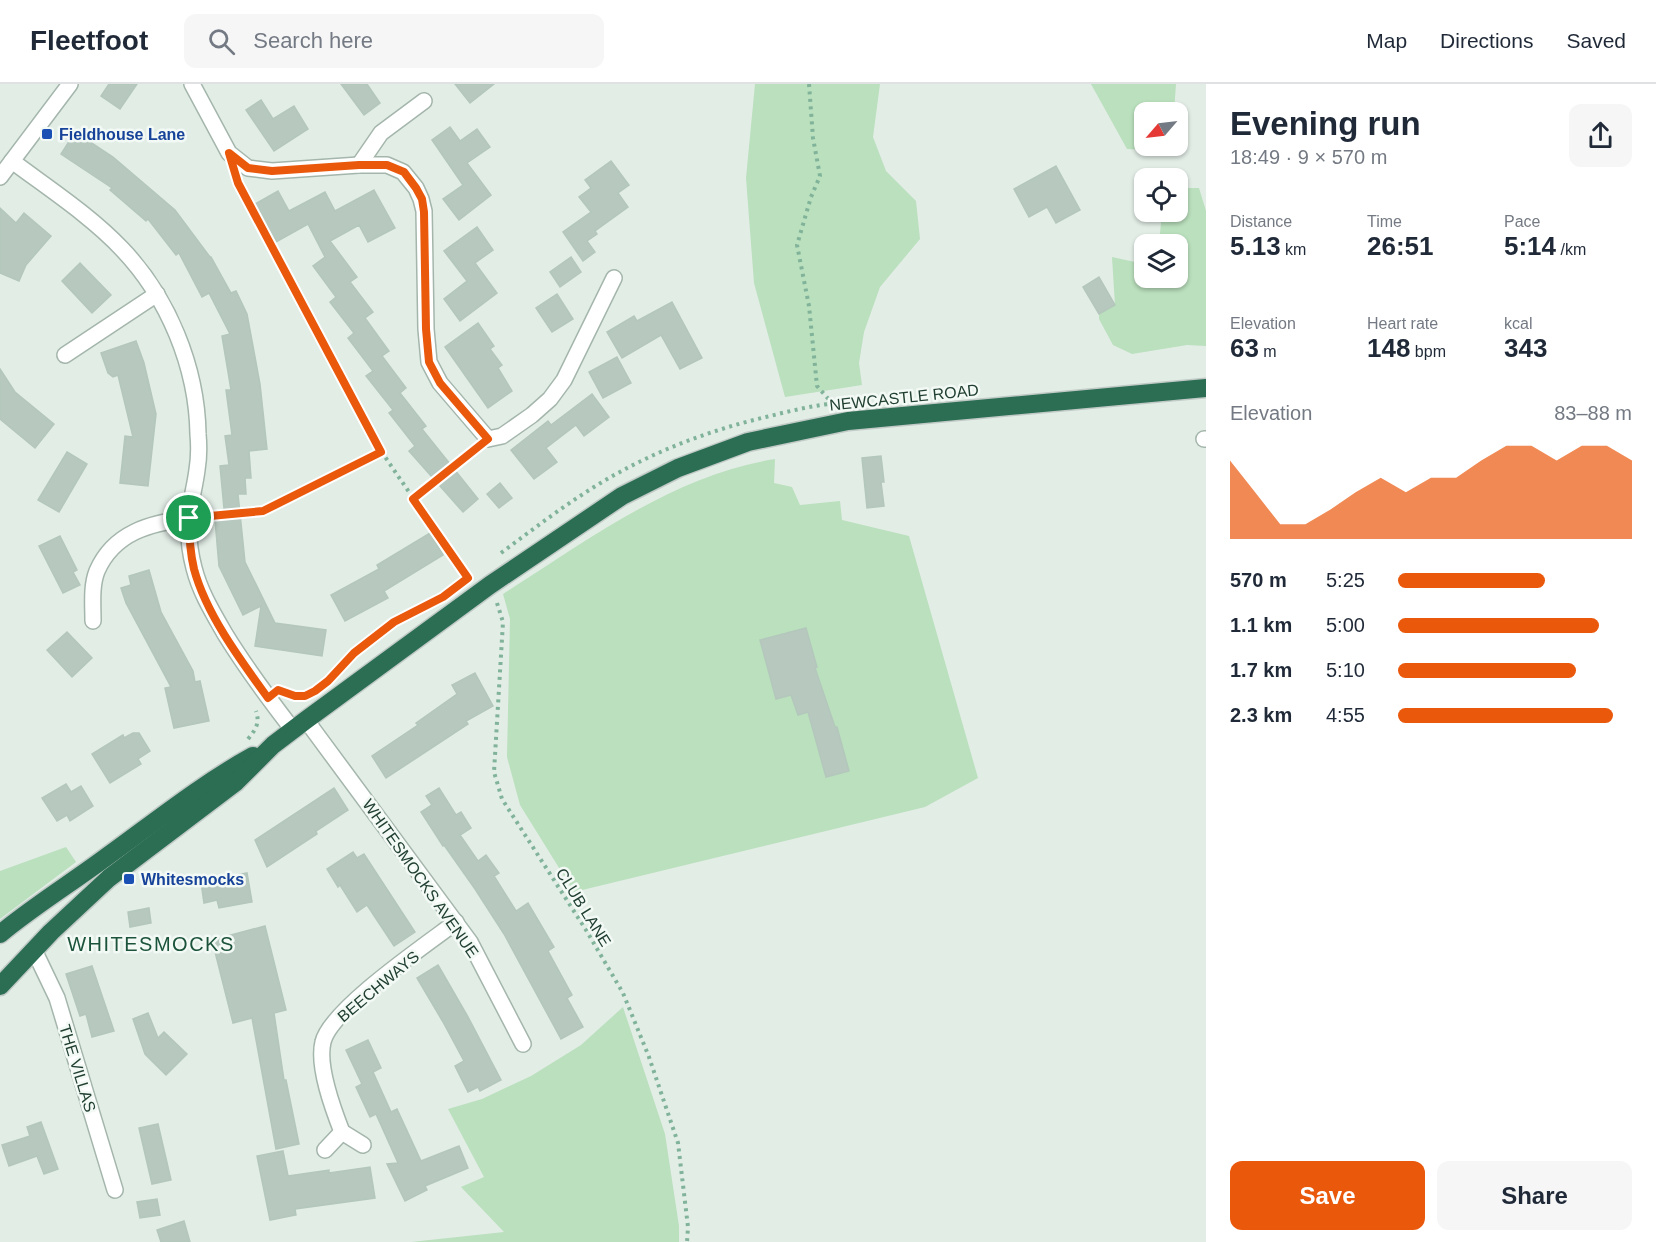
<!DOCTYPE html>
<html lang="en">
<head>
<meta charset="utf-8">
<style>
	body { margin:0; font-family:Helvetica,sans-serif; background:#f6f6f7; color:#1f2937; height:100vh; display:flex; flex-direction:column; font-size:22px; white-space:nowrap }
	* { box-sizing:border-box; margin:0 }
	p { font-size:20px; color:#747a83 }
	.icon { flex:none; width:33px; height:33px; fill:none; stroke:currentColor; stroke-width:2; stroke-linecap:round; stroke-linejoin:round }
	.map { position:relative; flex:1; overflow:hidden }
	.panel { display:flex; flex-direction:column; background:#fff; width:450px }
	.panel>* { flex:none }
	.needle { width:39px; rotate:242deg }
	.buttons { position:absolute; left:1134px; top:18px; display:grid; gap:12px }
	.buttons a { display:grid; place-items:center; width:54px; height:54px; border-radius:12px; background:#fff; box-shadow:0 2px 4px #0004; font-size:30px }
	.pin { position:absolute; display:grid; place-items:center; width:51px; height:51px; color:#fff; margin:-26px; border:3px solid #fff; border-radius:50%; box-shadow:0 2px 6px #0007 }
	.round { display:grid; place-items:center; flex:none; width:63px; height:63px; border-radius:12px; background:#f6f6f7 }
	.summary { display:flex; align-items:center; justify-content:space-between; height:102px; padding:0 24px }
	h1 { font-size:33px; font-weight:700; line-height:45px }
	.figures { display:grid; grid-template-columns:repeat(3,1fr); gap:9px; height:102px; padding:6px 24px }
	.figures div { display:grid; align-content:center }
	.figures b { font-size:26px; font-weight:700 }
	.figures small { font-size:16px; font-weight:400 }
	.figures p { font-size:16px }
	.chart { height:168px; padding:12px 24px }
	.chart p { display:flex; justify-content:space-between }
	.chart svg { width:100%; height:108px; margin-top:6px; fill:#ea580c; opacity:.7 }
	.primary-button { display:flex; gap:12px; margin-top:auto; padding:12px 24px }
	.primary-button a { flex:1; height:69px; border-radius:12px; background:#ea580c; color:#fff; font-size:24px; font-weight:700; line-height:69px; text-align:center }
	.primary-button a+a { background:#f6f6f7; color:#1f2937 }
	ul { padding:0 24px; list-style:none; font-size:20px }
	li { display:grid; grid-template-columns:96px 72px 1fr; align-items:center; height:45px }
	li i { height:15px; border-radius:8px; background:#ea580c }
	header { display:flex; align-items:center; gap:36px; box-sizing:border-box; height:84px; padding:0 30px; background:#fff; border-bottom:2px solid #e0e1e3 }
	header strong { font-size:28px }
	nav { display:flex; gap:33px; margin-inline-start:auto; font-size:21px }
	.search { width:420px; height:54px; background:#f6f6f7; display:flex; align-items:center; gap:15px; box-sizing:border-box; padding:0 21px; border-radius:12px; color:#747a83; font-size:22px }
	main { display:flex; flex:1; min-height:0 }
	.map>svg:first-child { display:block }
	.green { fill:#bae0bd }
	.building { fill:#b7c8bf; stroke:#b4c7bc; stroke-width:1.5 }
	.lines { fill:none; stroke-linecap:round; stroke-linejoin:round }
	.street-casing { stroke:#a4b6ac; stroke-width:18 }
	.highway-casing { stroke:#c1cac6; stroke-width:21 }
	.path { stroke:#81b39a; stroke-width:4; stroke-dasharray:3 4.5; stroke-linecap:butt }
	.street { stroke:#fff; stroke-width:15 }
	.highway { stroke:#2b6e54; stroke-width:18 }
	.route-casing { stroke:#fff; stroke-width:12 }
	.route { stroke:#ea580c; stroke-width:8 }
	.transit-dot { fill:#1a4fb4; stroke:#f3f9f5; stroke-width:2 }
	.labels { text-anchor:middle; stroke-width:5; stroke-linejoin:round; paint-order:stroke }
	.transit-label { font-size:16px; font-weight:bold; fill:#164399; stroke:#f3f9f5; text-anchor:start }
	.street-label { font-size:16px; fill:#214032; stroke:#f3f9f5 }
	.quarter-label { font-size:20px; letter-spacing:1.5px; fill:#1b533b; stroke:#f3f9f5 }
</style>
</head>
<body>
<header>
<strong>Fleetfoot</strong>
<div class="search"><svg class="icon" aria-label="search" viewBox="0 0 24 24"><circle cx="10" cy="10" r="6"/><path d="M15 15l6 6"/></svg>Search here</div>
<nav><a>Map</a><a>Directions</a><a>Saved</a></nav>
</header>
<main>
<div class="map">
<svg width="1206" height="1158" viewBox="0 0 1206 1158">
	<rect width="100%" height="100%" fill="#e2ede6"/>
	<g class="green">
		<polygon points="755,0 880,0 873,53 886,87 916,117 920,155 880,203 864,248 859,279 862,301 785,313 754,199 746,94"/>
		<polygon points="1091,0 1176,0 1174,28 1144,28 1144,62 1166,62 1165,67 1127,65"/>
		<polygon points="1178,104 1199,104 1206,127 1206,262 1187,261 1132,270 1113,261 1099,235 1099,230 1115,221 1112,173 1144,180 1144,194 1178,194 1178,160 1159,160 1162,128 1178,128"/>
		<path d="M775,375L774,399L792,403L800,421L840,417L842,436L909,452L978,694L925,723L574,808L520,721L507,673L510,535L503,510C588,456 674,391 775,375Z"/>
		<polygon points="66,763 76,778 0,835 0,787"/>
		<polygon points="623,923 665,1050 679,1142 679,1158 411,1158 504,1148 461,1103 484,1093 448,1025 482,1015 531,992 581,961"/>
	</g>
	<g class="building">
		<polygon points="109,0 137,0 120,25 101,12"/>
		<polygon points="341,0 367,0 380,19 364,31"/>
		<polygon points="455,0 494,0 470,19"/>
		<polygon points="261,16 273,35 294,22 308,45 274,67 246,26"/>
		<polygon points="450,43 460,57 477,45 490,63 467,79 491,111 459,136 443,115 463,101 432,56"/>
		<polygon points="75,48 113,73 175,126 210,173 211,173 231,209 236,207 247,230 260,300 267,365 249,367 251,394 245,394 246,410 238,410 245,478 275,539 326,546 322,572 255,562 261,522 243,531 219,482 215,436 225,435 220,382 229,381 225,352 232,351 226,306 231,306 222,252 230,250 209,209 202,213 179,169 176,171 148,135 146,137 110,106 112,104 61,70"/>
		<polygon points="611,77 629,101 618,109 628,123 595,147 597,150 587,157 595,168 583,177 563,148 591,128 579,113 591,104 585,96"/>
		<polygon points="1056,82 1080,126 1056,139 1047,123 1029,133 1014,105"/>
		<polygon points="374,106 395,144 368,158 359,141 330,157 357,193 350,198 373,228 365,234 389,267 382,272 406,304 400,309 426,342 422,345 478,415 463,428 409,367 415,362 389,329 393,326 366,292 373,287 348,254 354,249 330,218 336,213 313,182 325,173 308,140 276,158 255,120 278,107 289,127 325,108 335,127"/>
		<polygon points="0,124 16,139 24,129 51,152 26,181 19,197 0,189"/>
		<polygon points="477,143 493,166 475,179 497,209 460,237 444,215 467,197 444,167"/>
		<polygon points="571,173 581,188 560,203 550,188"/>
		<polygon points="80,179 111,211 92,229 62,197"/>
		<polygon points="1099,193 1115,221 1099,230 1083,203"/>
		<polygon points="557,210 573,235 552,248 536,224"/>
		<polygon points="672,218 702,274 680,285 661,251 622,274 607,248 634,232 637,237"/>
		<polygon points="478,239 494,262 490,265 502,281 498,284 512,307 488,324 445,263"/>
		<polygon points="136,257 144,279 156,330 148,402 120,399 125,352 133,353 118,291 113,293 108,289 101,269"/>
		<polygon points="617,273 631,299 603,314 589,288"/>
		<polygon points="0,285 15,308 54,340 35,364 0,335"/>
		<polygon points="592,310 609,333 584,352 576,341 546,364 557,378 534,395 511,366 548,337 551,341"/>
		<polygon points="67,368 87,380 59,428 38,416"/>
		<polygon points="881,372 884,398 881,398 884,422 867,424 862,374"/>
		<polygon points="500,399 512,414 499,424 487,410"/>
		<polygon points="430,449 443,471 384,507 388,514 345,537 331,511 379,485 377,481"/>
		<polygon points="60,452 77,486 73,488 80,501 63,509 39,462"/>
		<polygon points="149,486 161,528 193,587 195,598 200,597 209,637 174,644 165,604 171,603 126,519 121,504 131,501 129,492"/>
		<polygon points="806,544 817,583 815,584 835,643 837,643 849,687 826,693 808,628 798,631 791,611 776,615 760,556"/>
		<polygon points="67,548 92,574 72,593 47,566"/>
		<polygon points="475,589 493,622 466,637 468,640 386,694 372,672 418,641 416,639 457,610 452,601"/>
		<polygon points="133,649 139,649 150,667 138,675 141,680 110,699 92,670 123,651 124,654"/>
		<polygon points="66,700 71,708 81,702 93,722 70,737 67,731 57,737 42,714"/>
		<polygon points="334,704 348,726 316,747 317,750 267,783 255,756"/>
		<polygon points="439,704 456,731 461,728 471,744 460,751 478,777 486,771 499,789 494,792 516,827 528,819 554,863 548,867 572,911 567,914 583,943 561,955 504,850 475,805 444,761 443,762 421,728 432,721 426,712"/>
		<polygon points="353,768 357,774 364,770 415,848 394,862 367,821 357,828 340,801 338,803 327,785"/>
		<polygon points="247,789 252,818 219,824 217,816 204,819 201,798"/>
		<polygon points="149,824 151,839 130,843 128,828"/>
		<polygon points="265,842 286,926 274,929 284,996 286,996 299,1060 276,1065 252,934 233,939 212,856"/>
		<polygon points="438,881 467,931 501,996 480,1007 478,1003 468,1008 455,982 464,977 443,938 417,894"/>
		<polygon points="92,882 114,947 92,953 86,930 80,932 66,890"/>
		<polygon points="148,929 158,954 164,948 187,970 166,991 145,970 133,935"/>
		<polygon points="368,956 381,984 373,988 391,1028 397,1025 421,1077 459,1062 468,1084 425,1102 427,1106 405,1117 387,1080 398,1079 376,1030 370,1033 356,1003 362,1000 346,966"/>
		<polygon points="41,1038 58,1085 44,1090 37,1072 9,1082 2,1061 30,1052 27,1043"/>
		<polygon points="158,1040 171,1096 152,1100 139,1044"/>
		<polygon points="283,1067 288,1092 329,1086 329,1089 370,1083 375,1114 295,1125 296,1131 270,1136 257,1072"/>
		<polygon points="157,1115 160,1131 140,1134 137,1118"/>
		<polygon points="184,1137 190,1158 161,1158 157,1146"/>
	</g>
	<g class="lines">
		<defs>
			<g id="street">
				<polyline points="192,0 229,69 248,84 272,87 359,81 387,81 403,88 416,104 421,115 424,127 426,245 429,278 440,299 488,355 502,352 532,331 550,315 564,296 614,194"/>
				<path d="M12,77C48,104 91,132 122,165C168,213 197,283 198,350C199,361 199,374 197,386C195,402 190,419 189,435C188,451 190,469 194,484C200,508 213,529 225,550C246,584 269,615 293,646"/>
				<polyline points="359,81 381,49 424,17"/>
				<polyline points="0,93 70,0"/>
				<polyline points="65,271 157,210"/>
				<polyline points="1204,355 1206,355"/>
				<path d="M93,537C93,521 91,502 97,487C114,448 151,439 189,434"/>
				<polyline points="306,636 470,858 523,960"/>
				<polyline points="34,866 57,914 115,1106"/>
				<polyline points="342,1048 363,1061"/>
				<path d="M325,1066L342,1048C333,1025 317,982 323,958C330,926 427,860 456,838"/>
			</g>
			<g id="highway">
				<path d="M0,850C35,821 73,798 109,771C156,737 202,700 253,672"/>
				<polyline points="0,902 51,848 109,794 236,698 273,661 306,636 490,501 622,412 678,384 748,358 848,337 1206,304"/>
			</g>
		</defs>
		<use href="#street" class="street-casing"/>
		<use href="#highway" class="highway-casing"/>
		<g class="path">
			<polyline points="809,0 813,54 820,92 811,113 797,161 809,222 817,302 832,319"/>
			<polyline points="237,96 381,367 469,496"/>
			<polyline points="413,415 475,365"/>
			<polyline points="204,433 263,427 381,367"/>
			<path d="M501,469C532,446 562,423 594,403C647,370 706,347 766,333C790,327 814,321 838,319"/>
			<polyline points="497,519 503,538 494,688 502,715 586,846 623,909 649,973 678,1059 688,1143 687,1158"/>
			<polyline points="333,592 355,569 394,539 432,519"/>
			<polyline points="286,610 295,612 308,610"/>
			<path d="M248,655C256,645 260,639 256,627"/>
		</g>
		<use href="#street" class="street"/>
		<use href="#highway" class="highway"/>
	</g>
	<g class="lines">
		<defs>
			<path id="route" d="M229,69L248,84L272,87L359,81H387L404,88L416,104L422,115L424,128L426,245L429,278L440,299L488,355L413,415L468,494L443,513L394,538L354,569L328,597L315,607L305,612H295L278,606L268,614C241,577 206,530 194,485C190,468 189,451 189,434L263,427L381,368L238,99Z"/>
		</defs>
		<use href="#route" class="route-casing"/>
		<use href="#route" class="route"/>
	</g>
	<g class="transit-dot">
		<rect x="41" y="44" width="12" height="12" rx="3"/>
		<rect x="123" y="789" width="12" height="12" rx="3"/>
	</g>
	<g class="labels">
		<g class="transit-label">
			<text x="59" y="56">Fieldhouse Lane</text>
			<text x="141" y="801">Whitesmocks</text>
		</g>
		<g class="street-label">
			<text transform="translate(904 313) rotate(-6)" y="6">NEWCASTLE ROAD</text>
			<text transform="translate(421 794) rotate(55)" y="6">WHITESMOCKS AVENUE</text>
			<text transform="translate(584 823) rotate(58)" y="6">CLUB LANE</text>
			<text transform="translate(378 902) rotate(-40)" y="6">BEECHWAYS</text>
			<text transform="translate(78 984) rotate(73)" y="6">THE VILLAS</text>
		</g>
		<g class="quarter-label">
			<text x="151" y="867">WHITESMOCKS</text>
		</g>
	</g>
</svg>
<div class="buttons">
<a><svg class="needle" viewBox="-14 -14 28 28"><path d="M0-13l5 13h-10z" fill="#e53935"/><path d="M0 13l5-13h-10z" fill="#747a83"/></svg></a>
<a><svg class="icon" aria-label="locate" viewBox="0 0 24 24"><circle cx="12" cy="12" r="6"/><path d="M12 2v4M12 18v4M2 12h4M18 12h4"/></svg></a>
<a><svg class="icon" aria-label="layers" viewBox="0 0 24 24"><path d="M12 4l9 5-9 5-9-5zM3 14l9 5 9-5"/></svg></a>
</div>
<div class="pin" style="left:189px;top:434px;background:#1e9e55"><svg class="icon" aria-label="arrive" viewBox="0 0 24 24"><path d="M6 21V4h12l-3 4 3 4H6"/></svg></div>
</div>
<section class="panel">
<div class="summary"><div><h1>Evening run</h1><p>18:49 · 9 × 570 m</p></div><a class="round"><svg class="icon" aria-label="share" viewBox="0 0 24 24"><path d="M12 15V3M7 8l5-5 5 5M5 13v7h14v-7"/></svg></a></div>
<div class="figures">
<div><p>Distance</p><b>5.13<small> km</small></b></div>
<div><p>Time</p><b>26:51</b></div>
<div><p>Pace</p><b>5:14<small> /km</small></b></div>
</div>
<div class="figures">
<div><p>Elevation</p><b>63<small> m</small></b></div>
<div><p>Heart rate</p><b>148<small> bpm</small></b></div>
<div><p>kcal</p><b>343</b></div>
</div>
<div class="chart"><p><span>Elevation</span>83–88 m</p>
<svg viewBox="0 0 160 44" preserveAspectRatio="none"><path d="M0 44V12L10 25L20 38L30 38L40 32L50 25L60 19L70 25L80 19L90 19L100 12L110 6L120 6L130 12L140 6L150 6L160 12V44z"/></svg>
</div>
<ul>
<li><b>570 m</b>5:25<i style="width:63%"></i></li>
<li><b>1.1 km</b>5:00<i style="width:86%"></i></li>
<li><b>1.7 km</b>5:10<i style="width:76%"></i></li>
<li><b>2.3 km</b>4:55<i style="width:92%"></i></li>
</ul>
<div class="primary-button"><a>Save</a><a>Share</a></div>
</section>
</main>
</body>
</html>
